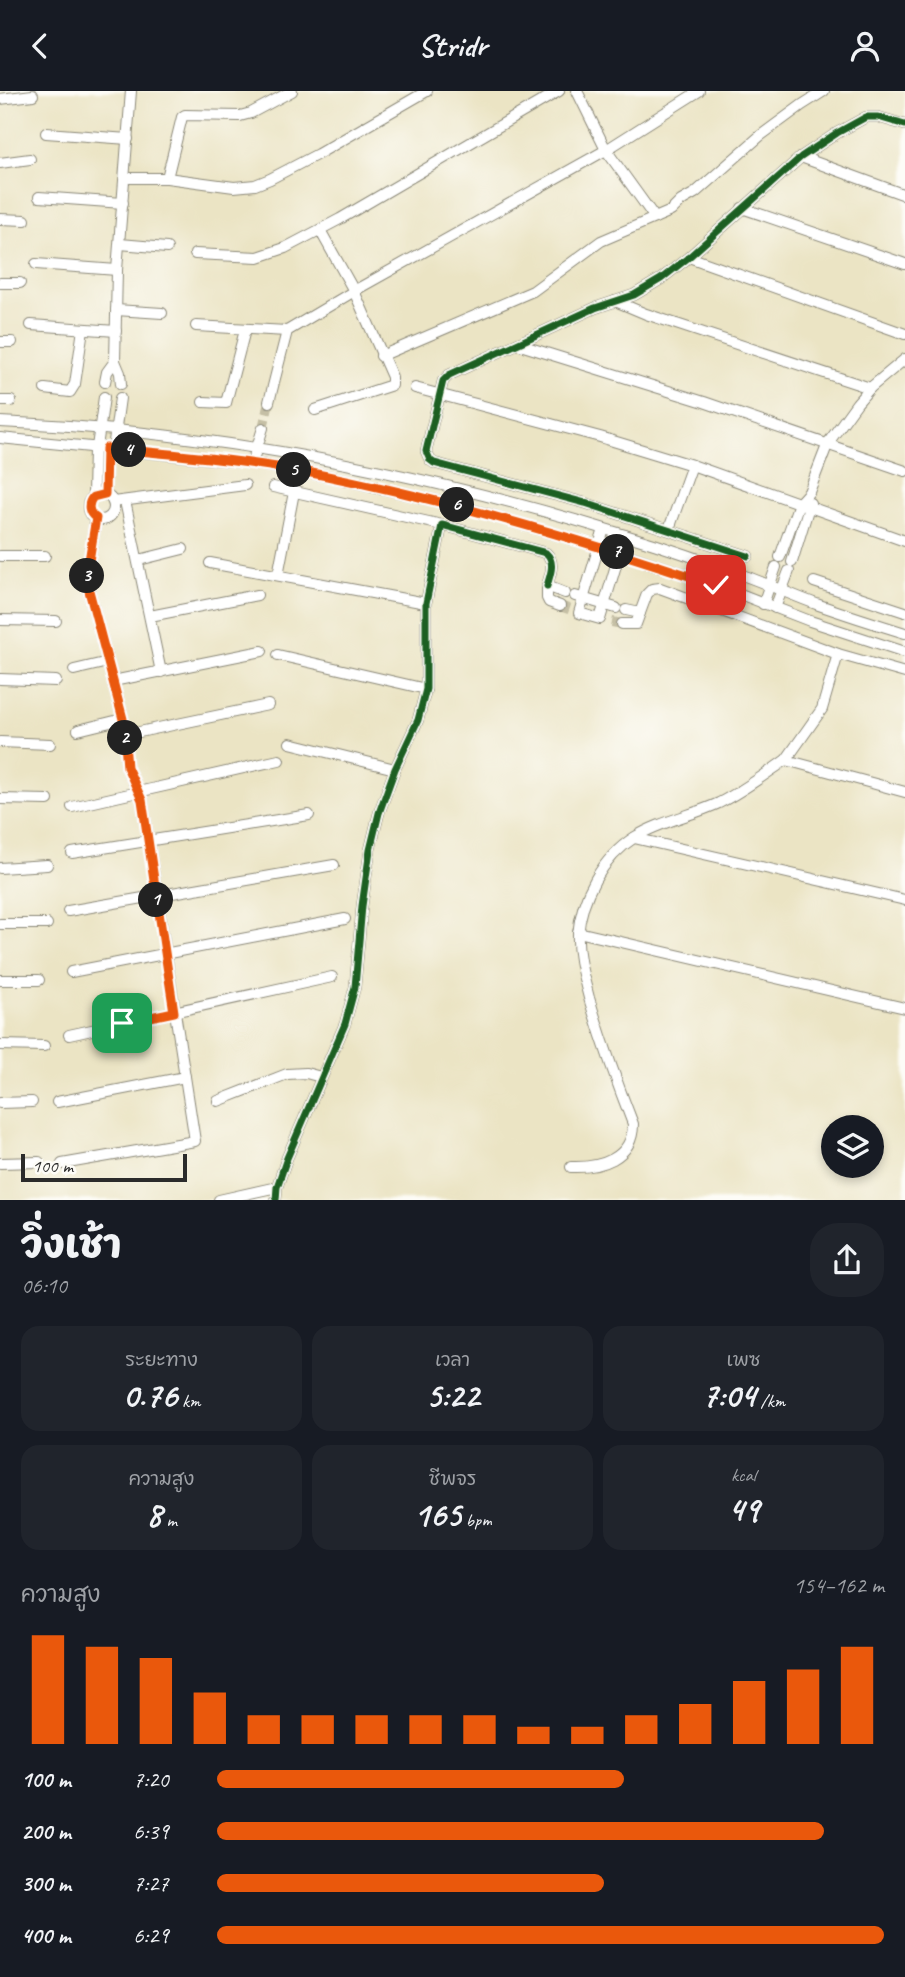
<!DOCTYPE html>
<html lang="th">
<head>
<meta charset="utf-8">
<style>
	body { margin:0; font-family:Caveat,"Playpen Sans Thai",sans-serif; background:#20242c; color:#f1f3f6; height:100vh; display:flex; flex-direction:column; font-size:26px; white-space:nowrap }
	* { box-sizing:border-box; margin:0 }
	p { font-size:23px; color:#9ea1a6 }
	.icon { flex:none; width:38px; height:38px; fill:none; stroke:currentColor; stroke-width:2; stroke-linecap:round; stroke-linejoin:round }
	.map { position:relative; height:1109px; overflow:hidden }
	.drawer { display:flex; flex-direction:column; background:#171b24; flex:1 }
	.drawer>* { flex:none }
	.fabs { position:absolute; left:821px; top:1024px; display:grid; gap:14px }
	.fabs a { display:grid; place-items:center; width:63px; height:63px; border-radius:50%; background:#171b24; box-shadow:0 4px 10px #0003; font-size:35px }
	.scale { position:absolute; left:21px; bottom:18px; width:166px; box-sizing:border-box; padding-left:7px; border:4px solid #2b2b2b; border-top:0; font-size:19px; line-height:24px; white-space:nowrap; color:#2b2b2b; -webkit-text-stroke:5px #fdfcf7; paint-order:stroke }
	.pin { position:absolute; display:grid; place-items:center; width:60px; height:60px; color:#fff; margin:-30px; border-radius:14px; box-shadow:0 4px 10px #0006 }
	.km { position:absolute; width:35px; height:35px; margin:-18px; border-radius:50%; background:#222; color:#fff; font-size:19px; line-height:35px; text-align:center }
	.round { display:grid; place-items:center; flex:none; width:74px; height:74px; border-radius:28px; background:#20242c }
	.head { display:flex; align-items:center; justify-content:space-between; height:119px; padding:0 21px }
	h1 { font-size:38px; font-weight:800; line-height:52px }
	.stats { display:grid; grid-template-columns:repeat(3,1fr); gap:10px; height:119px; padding:7px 21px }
	.stats div { display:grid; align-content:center; border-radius:18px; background:#20242c; text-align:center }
	.stats b { font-size:35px; font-weight:800 }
	.stats small { font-size:19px; font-weight:400 }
	.stats p { font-size:19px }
	.chart { height:196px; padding:14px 21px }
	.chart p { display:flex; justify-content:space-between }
	.chart svg { width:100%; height:126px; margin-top:7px; stroke:#ea580c; stroke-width:6 }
	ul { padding:0 21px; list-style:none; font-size:23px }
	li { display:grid; grid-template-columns:112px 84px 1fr; align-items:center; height:52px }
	li i { height:18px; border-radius:9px; background:#ea580c }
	header { display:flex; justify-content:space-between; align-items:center; height:91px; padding:0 21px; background:#171b24; font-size:32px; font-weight:800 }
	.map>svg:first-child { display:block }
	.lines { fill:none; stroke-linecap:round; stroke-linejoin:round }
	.street-tunnel { stroke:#c5bfa5; stroke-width:10; stroke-dasharray:10 5; stroke-linecap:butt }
	.street-casing { stroke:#8b8878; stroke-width:12 }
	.street { stroke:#fff; stroke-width:10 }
	.cycleway-casing { stroke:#fdfcf7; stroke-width:11 }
	.cycleway { stroke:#1b5e20; stroke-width:7 }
	.route-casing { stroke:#fff; stroke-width:14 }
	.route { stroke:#ea580c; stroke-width:9 }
</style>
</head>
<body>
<header><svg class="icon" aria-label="back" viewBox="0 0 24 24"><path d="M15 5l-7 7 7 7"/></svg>Stridr<svg class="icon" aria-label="person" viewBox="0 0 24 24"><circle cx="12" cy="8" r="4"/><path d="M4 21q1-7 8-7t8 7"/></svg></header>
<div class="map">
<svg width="905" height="1109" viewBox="0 0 905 1109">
	<rect width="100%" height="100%" fill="#fdfcf7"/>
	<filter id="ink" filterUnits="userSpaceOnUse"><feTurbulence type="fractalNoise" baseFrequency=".0143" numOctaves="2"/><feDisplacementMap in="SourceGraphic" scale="14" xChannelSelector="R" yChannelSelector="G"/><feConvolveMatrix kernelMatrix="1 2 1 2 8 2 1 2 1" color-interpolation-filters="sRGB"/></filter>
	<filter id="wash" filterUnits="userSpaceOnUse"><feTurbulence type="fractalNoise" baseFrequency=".00686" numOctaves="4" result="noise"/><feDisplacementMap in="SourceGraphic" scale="28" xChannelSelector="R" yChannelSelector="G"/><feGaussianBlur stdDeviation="1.57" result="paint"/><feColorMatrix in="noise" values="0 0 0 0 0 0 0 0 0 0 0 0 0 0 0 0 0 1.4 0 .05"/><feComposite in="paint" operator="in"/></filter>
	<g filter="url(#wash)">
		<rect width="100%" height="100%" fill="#ebe4c4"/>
	</g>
	<g filter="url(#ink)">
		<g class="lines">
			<g class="street-tunnel">
				<polyline points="263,337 269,311"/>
				<polyline points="560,515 571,519"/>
				<polyline points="612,531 622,533"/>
			</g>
			<defs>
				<g id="street">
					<polyline points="577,0 606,59 655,127"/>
					<polyline points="0,8 33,4"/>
					<polyline points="46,42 128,48"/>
					<polyline points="801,66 905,104"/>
					<polyline points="0,72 30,68"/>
					<polyline points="125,87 167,87 234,96 255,94 270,88 318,63 427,0"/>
					<polyline points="167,87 182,26 185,24 240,25 251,22 292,0"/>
					<polyline points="39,106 123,112"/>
					<polyline points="742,117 905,173"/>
					<polyline points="0,128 25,129"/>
					<polyline points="120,153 167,157"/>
					<polyline points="195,163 258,166 285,157 340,128 559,0"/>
					<polyline points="689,166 905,243"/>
					<polyline points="36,173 117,179"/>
					<polyline points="0,192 20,192"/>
					<polyline points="615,210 646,223 870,297"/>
					<polyline points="116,219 162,222"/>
					<polyline points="31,234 116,240"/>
					<polyline points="196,235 287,240"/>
					<polyline points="0,251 12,251"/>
					<polyline points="517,253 704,311 905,380"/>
					<polyline points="381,265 533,200 601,150 671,120 681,110 695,102 760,45 802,14 824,0"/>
					<polyline points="105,291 107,281 115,270"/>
					<polyline points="121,293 120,282 115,270 117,179 131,0"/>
					<polyline points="415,297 600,346 692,374 905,450"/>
					<polyline points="45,298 70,301 75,293 83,238"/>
					<polyline points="0,310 11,310"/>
					<polyline points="203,311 226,312 245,239"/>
					<polyline points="269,311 287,240 361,196 606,59 699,0"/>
					<polyline points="315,319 392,294 392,286 354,200 320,139"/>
					<path d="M0,331C212,340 422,381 625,444C665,456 706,470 745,485C770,494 794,505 819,514C848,524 876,533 905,542"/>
					<polyline points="0,347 252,372 328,385 459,415 621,462 717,494 810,530 905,561"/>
					<polyline points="97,356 104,306"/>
					<polyline points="113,358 120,307"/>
					<polyline points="252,372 263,337"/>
					<polyline points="273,396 442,434"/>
					<polyline points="105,403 106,357"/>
					<circle cx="101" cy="416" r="13"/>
					<polyline points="93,406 94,356"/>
					<polyline points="125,410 161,581"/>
					<polyline points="113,411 245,394"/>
					<polyline points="604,438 579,522 600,528 625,444"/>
					<polyline points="669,438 692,374"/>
					<polyline points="0,465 45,465"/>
					<polyline points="748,465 585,412 434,372 430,369 426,360 443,290 449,284 595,217 634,204 661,188 689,166 801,66 837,42 866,26 878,26 905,34"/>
					<polyline points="780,466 799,412 809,401 828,352 857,312 870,297 905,268"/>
					<polyline points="139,469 183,458"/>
					<polyline points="792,471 810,412"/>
					<polyline points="210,472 426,512"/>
					<polyline points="278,484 294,401"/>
					<polyline points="814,491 905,521"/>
					<polyline points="575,505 616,517"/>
					<polyline points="763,513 776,476"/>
					<polyline points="560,515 549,511 547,507 547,495 565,502"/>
					<polyline points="775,517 789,480"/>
					<polyline points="640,522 647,503 652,498 660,497 838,563 905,582"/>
					<polyline points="150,525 257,504"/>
					<polyline points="0,529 56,530"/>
					<polyline points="622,533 636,533 640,522 626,519"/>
					<polyline points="838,563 822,618 786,669 905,701"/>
					<polyline points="278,564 426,598"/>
					<polyline points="74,579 108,571"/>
					<polyline points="0,588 56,590"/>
					<polyline points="113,590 262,560"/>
					<polyline points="78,639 123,628"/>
					<polyline points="125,644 268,614"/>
					<polyline points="0,651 50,653"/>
					<polyline points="290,652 395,678"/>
					<polyline points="0,708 48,709"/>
					<polyline points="72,716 279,669"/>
					<polyline points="634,747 905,809"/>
					<polyline points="72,762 309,724"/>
					<polyline points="0,777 47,774"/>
					<polyline points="68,820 334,774"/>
					<polyline points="0,833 47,833"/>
					<polyline points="578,841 905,917"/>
					<polyline points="71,881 345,828"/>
					<polyline points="0,889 39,889"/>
					<polyline points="69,944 332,886"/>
					<polyline points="0,954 44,955"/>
					<polyline points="218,1010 287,983 306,982 321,986"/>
					<polyline points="57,1011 185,986"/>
					<polyline points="0,1012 32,1011"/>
					<polyline points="0,1072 39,1071"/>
					<polyline points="62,1073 195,1050 142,709 127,676 123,628 88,496 87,483 96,427"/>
					<path d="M571,1076C600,1077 633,1068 633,1033C617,992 602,950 589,907C584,887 577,865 578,844C581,806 602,767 635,746C661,730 691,725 719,712C743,700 764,684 786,669"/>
					<polyline points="219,1109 277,1096"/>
					<path d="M276,1109L277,1096L287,1067L345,933L355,896L362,815L370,759L379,722L395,678L418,629L426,598V512L442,434L546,462C556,471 550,484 547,495"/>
				</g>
			</defs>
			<use href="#street" class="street-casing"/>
			<use href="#street" class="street"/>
			<defs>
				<g id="cycleway">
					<polyline points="748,465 585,412 434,372 430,369 426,360 443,290 449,284 595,217 634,204 661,188 689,166 801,66 837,42 866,26 878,26 905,34"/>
					<path d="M276,1109L277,1096L287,1067L345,933L355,896L362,815L370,759L379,722L395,678L418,629L426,598V512L442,434L546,462C556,471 550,484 547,495"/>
				</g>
			</defs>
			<use href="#cycleway" class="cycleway-casing"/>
			<use href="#cycleway" class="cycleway"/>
		</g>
	</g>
	<g class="lines" filter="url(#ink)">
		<defs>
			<path id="route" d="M122,932L174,921L142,709L127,676L123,628L88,496L87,482L96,427C88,422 87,413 93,406L105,403L106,357C180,364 254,370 327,385C460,412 589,451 716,494"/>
		</defs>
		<use href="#route" class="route-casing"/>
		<use href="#route" class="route"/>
	</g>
</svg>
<div class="fabs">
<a><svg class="icon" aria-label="layers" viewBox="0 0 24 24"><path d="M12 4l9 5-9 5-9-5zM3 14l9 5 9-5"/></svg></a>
</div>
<div class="scale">100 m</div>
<div class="pin" style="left:122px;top:932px;background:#1e9e55"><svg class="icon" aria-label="arrive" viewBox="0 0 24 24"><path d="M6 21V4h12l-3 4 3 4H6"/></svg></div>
<div class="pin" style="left:716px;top:494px;background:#d93025"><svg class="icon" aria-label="check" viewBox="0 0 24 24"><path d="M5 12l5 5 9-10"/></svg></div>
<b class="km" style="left:156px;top:809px">1</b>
<b class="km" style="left:125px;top:647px">2</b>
<b class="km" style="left:87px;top:485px">3</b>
<b class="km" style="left:129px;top:359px">4</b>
<b class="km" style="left:294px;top:379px">5</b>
<b class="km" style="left:457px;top:414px">6</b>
<b class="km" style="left:617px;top:461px">7</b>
</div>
<section class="drawer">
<div class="head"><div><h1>วิ่งเช้า</h1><p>06:10</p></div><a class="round"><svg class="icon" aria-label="share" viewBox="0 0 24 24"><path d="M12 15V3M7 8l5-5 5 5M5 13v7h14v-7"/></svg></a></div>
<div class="stats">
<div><p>ระยะทาง</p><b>0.76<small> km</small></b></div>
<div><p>เวลา</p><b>5:22</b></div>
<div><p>เพซ</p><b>7:04<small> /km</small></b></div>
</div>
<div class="stats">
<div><p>ความสูง</p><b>8<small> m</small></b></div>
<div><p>ชีพจร</p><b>165<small> bpm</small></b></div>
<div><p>kcal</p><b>49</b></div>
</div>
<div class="chart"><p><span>ความสูง</span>154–162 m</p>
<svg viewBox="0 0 160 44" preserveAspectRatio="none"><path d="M5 44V6M15 44V10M25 44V14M35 44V26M45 44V34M55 44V34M65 44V34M75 44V34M85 44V34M95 44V38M105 44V38M115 44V34M125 44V30M135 44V22M145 44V18M155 44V10"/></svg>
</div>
<ul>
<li><b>100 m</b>7:20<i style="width:61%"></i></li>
<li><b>200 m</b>6:39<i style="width:91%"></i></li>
<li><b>300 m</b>7:27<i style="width:58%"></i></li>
<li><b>400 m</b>6:29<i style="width:100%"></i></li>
</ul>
</section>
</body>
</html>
